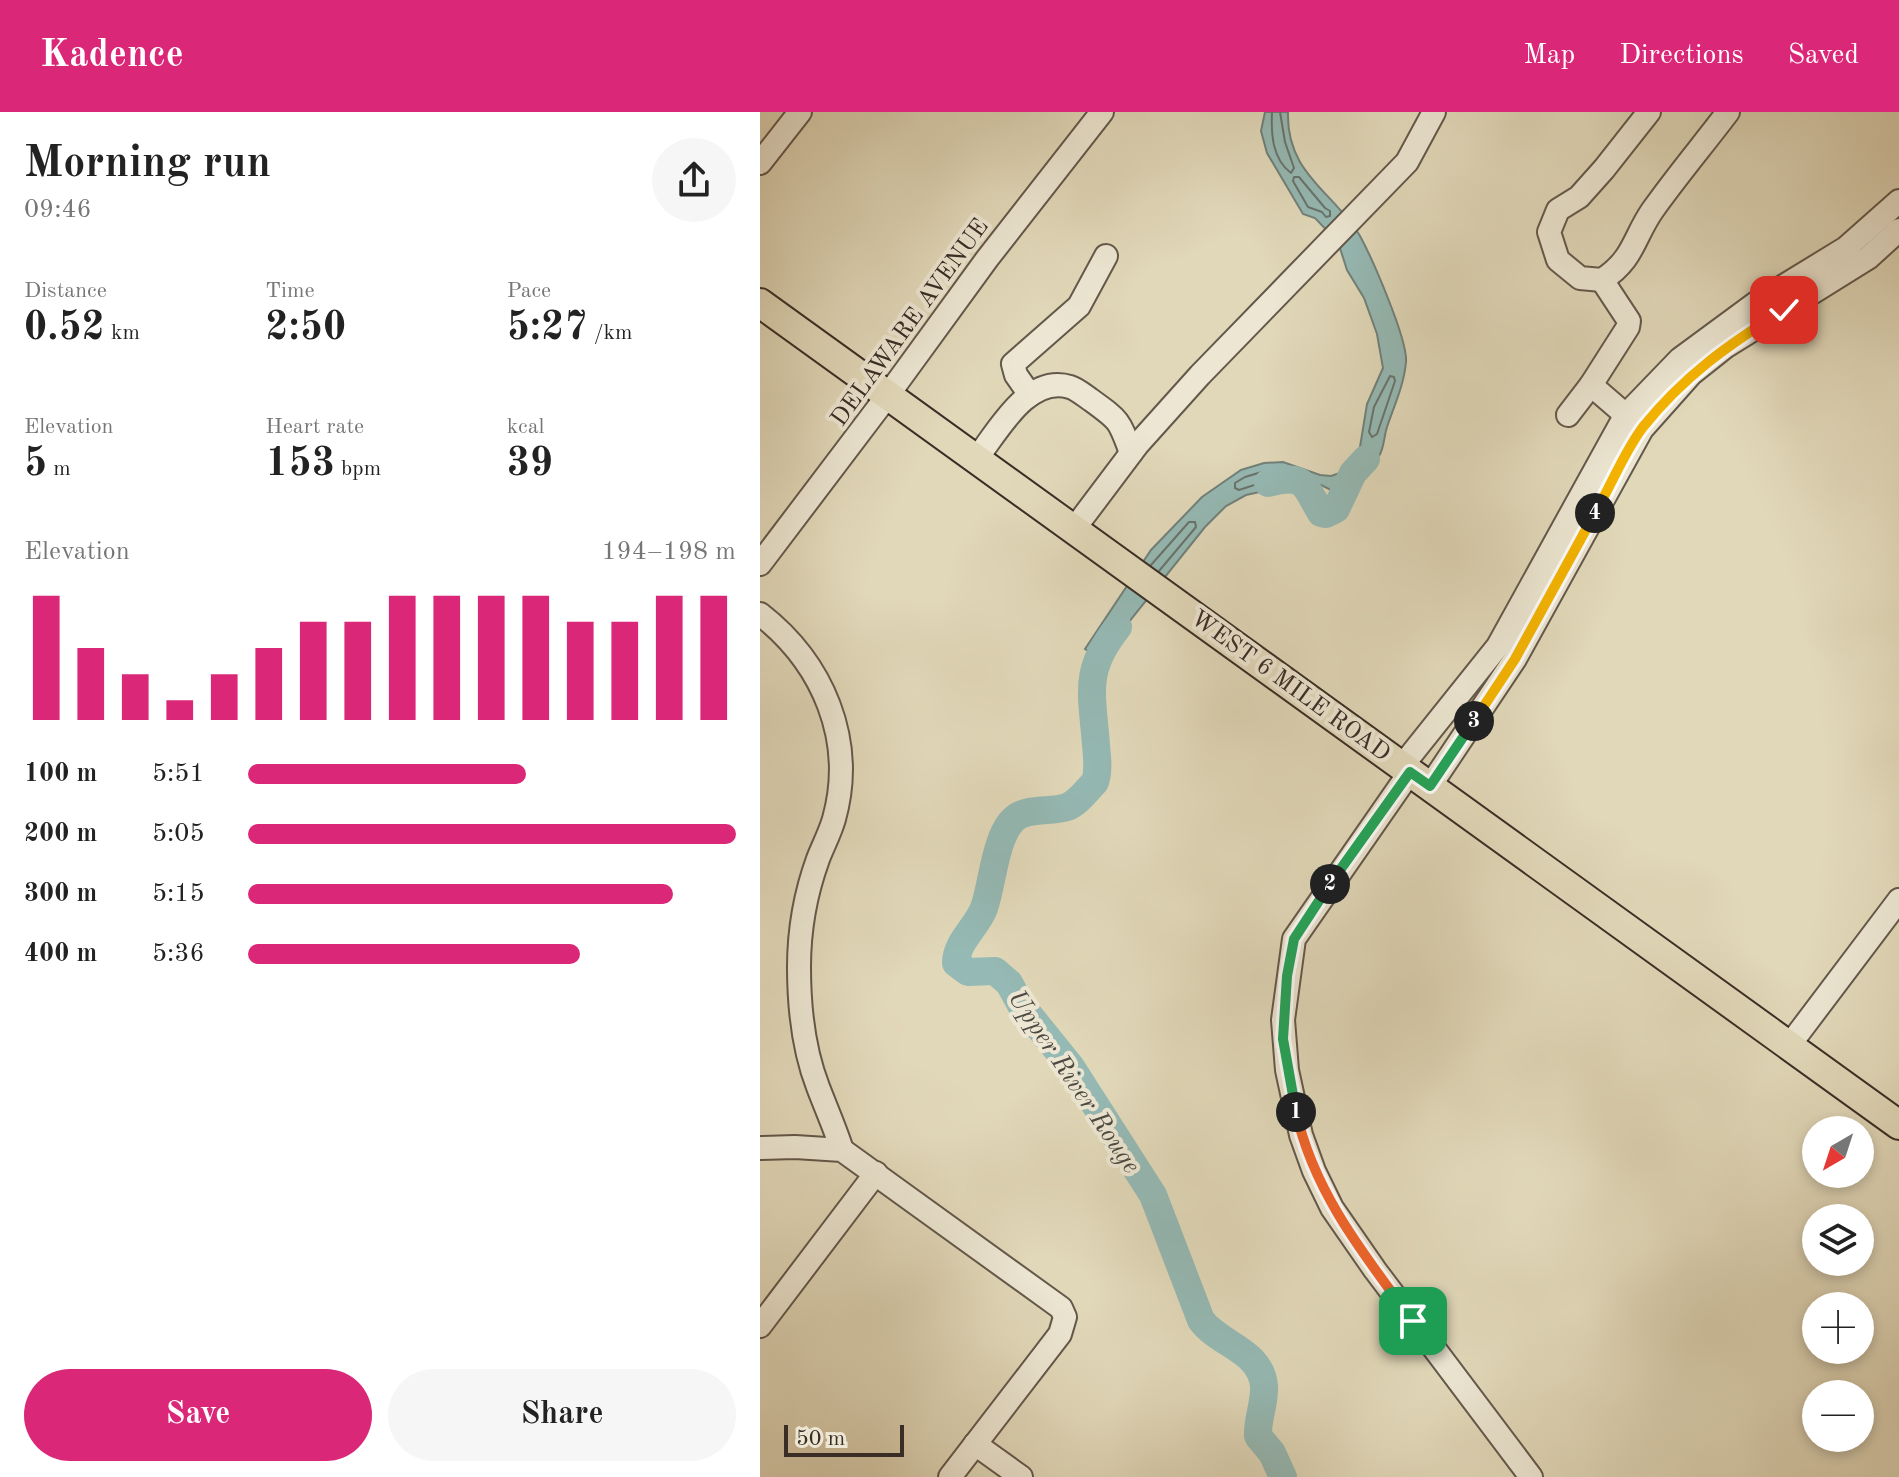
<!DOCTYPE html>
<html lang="en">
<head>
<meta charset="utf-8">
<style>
	body { margin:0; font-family:"Old Standard TT",serif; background:#f6f6f6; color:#222; height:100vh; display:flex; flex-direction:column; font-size:30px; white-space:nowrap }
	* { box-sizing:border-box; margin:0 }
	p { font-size:26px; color:#767676 }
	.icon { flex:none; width:44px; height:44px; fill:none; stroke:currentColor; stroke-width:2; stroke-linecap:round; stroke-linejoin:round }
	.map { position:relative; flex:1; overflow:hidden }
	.drawer { display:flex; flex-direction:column; background:#fff; width:760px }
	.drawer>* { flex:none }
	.needle { width:52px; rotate:219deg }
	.controls { position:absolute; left:1042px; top:1004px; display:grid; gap:16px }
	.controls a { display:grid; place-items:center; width:72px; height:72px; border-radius:50%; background:#fff; box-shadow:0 4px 12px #0003; font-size:40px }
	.scale { position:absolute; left:24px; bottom:20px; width:120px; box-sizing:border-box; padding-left:8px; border:4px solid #3a2d26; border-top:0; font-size:22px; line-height:28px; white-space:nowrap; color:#3a2d26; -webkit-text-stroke:6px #ece6d2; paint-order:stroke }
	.pin { position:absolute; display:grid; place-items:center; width:68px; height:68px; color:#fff; margin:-34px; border-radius:16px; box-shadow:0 4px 12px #0006 }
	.km { position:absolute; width:40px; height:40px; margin:-20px; border-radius:50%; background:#222; color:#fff; font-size:22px; line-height:40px; text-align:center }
	.round { display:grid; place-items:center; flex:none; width:84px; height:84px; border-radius:42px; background:#f6f6f6 }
	.head { display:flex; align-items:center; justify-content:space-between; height:136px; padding:0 24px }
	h1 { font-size:44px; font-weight:700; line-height:60px }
	.figures { display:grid; grid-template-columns:repeat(3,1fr); gap:12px; height:136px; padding:8px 24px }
	.figures div { display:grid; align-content:center }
	.figures b { font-size:40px; font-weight:700 }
	.figures small { font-size:22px; font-weight:400 }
	.figures p { font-size:22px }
	.chart { height:224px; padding:16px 24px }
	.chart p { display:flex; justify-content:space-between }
	.chart svg { width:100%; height:144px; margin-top:8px; stroke:#db2777; stroke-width:6 }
	.cta { display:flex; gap:16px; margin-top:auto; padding:16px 24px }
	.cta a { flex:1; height:92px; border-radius:48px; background:#db2777; color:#fff; font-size:32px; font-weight:700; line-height:92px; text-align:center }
	.cta a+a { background:#f6f6f6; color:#222 }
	ul { padding:0 24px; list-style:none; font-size:26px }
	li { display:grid; grid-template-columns:128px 96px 1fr; align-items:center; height:60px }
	li i { height:20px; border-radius:10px; background:#db2777 }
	header { display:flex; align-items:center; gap:48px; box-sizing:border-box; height:112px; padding:0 40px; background:#db2777; color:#fff }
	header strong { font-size:38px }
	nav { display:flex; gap:44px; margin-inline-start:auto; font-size:28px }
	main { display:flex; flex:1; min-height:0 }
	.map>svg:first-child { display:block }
	.water { fill:#95b9b4; stroke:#71817b; stroke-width:2 }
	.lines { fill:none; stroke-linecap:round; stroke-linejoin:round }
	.shore { stroke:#68736d; stroke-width:2 }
	.river { stroke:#95b9b4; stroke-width:28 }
	.minor-casing { stroke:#64584b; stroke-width:26 }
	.major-casing { stroke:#3a2d26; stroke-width:32 }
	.minor { stroke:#ece6d2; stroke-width:22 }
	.major { stroke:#e1d8b9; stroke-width:28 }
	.split-1-casing { stroke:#fff; stroke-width:16 }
	.split-2-casing { stroke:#fff; stroke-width:16 }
	.split-3-casing { stroke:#fff; stroke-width:16 }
	.split-4-casing { stroke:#fff; stroke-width:16 }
	.split-5-casing { stroke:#fff; stroke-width:16 }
	.split-1 { stroke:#f0652b; stroke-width:10 }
	.split-2 { stroke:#22a559; stroke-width:10 }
	.split-3 { stroke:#22a559; stroke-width:10 }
	.split-4 { stroke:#f5b400; stroke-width:10 }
	.split-5 { stroke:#f5b400; stroke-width:10 }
	.labels { text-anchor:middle; stroke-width:8; stroke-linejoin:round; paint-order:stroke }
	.street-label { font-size:24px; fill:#3a2d26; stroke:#ece6d2 }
	.water-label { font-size:26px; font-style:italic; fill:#4c4942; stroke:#ece6d2 }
</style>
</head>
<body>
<header>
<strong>Kadence</strong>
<nav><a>Map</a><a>Directions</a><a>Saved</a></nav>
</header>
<main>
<section class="drawer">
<div class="head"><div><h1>Morning run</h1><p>09:46</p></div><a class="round"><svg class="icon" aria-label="share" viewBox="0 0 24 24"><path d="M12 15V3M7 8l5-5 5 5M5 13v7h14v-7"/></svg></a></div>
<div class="figures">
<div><p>Distance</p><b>0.52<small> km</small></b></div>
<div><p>Time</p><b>2:50</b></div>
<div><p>Pace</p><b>5:27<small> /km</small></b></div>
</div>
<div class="figures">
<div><p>Elevation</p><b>5<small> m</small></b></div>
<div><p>Heart rate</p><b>153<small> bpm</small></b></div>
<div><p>kcal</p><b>39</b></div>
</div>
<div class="chart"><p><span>Elevation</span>194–198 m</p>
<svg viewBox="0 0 160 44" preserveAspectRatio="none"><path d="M5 44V6M15 44V22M25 44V30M35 44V38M45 44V30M55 44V22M65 44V14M75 44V14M85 44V6M95 44V6M105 44V6M115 44V6M125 44V14M135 44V14M145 44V6M155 44V6"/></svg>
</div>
<ul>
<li><b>100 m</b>5:51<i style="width:57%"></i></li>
<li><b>200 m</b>5:05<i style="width:100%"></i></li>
<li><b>300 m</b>5:15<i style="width:87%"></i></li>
<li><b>400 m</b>5:36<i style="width:68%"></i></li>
</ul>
<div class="cta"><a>Save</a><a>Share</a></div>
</section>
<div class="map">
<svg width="1139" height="1365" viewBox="0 0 1139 1365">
	<rect width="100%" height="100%" fill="#e1d8b9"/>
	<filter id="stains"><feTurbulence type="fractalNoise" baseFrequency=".0025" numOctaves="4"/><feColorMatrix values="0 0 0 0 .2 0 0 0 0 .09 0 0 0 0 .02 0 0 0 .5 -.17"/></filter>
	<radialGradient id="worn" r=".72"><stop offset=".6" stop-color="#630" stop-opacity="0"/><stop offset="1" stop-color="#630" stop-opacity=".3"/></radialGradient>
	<path class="water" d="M505,0H528C526,62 574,80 600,124C612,146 648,228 646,250C644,273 634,294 627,315C624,324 624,337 619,344C610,357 600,364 594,379L575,380L557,371L527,374L486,383L466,394L445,415L372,506L343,548L325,537L391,438L442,385L481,358L504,351L523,350L560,363L571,364L583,360L592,351L600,335L607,292L623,256L617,222L604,186L587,158L578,130L555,106L543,102L507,41L501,19Z"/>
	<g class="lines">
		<g class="shore">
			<path d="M512,0C511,21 512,47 531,61L534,56L525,30L520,0"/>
			<polygon points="534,65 539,65 565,96 570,99 570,104 566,105 562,100 548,95 533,69"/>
			<polygon points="630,264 634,265 635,269 617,322 612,325 609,320 614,295"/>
			<polygon points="505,359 522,359 525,363 479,378 475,376 475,371 485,365"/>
			<polyline points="391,453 429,410 435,410 436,415 399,459"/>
		</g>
		<g class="river">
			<path d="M508,371C546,361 544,373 561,401L566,402L576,397L593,361L606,347"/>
			<path d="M358,515C323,559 332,580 336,633C337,645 339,658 335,670C327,678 318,691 307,695C292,700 273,696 258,704C235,718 233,772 224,796C217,815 196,830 196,851L208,860L235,859L249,871L261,893L311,955L393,1083L441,1208C459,1233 501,1238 504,1274C505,1291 497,1308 498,1324L512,1341L523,1365"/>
		</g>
		<defs>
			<g id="minor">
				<path d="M889,0L844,57L819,85L798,98L789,120L798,148L820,166L842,168C874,147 873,127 892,99C916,65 943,33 968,0"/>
				<polyline points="0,51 40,0"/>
				<polyline points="831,273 875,311"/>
				<polyline points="270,283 256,263 253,252 319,194 346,144"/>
				<polyline points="808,303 831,273 868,215 869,209 842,168"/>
				<path d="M217,346C238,319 268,262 310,275C317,277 325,284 331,288C360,309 359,308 371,341"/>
				<polyline points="314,417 378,332 440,263 647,50 674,0"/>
				<polyline points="0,452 128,283 227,147 342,0"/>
				<path d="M0,502C63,551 96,628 74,707C70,721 63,734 58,747C46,780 39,819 39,855C39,893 44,939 58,975C66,996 75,1016 82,1038"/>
				<polyline points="642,654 738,534 865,304 920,247 996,191 1086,136 1139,89"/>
				<polyline points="650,660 534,827 523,908 527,958 541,1023 554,1059 572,1096 615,1158 771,1365"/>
				<polyline points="670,674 755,547 882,317 931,262 965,235 1108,146 1139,118"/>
				<polyline points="1028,935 1139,788"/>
				<polyline points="0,1036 35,1035 82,1038 301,1196 305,1205 300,1222 190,1365"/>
				<polyline points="0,1214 116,1061"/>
				<polyline points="215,1332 261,1365"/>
			</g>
			<polyline id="major" points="0,191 1139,1013"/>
		</defs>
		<use href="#minor" class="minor-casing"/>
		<use href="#major" class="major-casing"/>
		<use href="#minor" class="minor"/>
		<use href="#major" class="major"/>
	</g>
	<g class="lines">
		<defs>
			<path id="split-1" d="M536,1000C554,1081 605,1144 653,1209"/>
			<polyline id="split-2" points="536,1000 523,927 527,864 534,827 570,772"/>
			<polyline id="split-3" points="570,772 650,660 670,674 714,609"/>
			<polyline id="split-4" points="714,609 755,547 835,401"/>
			<path id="split-5" d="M835,401C851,374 864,340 883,315C924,264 969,232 1024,198"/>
		</defs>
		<use href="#split-1" class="split-1-casing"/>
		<use href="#split-2" class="split-2-casing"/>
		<use href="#split-3" class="split-3-casing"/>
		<use href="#split-4" class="split-4-casing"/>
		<use href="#split-5" class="split-5-casing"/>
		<use href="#split-1" class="split-1"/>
		<use href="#split-2" class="split-2"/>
		<use href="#split-3" class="split-3"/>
		<use href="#split-4" class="split-4"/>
		<use href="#split-5" class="split-5"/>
	</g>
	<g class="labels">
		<g class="street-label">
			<text transform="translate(149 210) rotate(-54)" y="8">DELAWARE AVENUE</text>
			<text transform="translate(531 573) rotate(36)" y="8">WEST 6 MILE ROAD</text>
		</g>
		<g class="water-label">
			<text transform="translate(315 969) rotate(56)" y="9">Upper River Rouge</text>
		</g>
	</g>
	<rect width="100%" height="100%" filter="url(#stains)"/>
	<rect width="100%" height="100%" fill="url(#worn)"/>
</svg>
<div class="controls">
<a><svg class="needle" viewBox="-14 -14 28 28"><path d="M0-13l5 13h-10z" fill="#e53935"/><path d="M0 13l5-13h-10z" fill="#767676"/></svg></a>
<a><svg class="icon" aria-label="layers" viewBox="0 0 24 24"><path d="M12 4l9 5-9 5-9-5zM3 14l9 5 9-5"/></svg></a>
<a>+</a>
<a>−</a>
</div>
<div class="scale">50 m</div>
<div class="pin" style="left:653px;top:1209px;background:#1e9e55"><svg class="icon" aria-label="arrive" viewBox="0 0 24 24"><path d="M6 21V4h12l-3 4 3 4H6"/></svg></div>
<div class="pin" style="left:1024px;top:198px;background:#d93025"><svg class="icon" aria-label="check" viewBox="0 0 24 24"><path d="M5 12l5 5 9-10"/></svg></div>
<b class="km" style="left:536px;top:1000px">1</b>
<b class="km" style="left:570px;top:772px">2</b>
<b class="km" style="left:714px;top:609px">3</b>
<b class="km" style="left:835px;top:401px">4</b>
</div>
</main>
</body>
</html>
